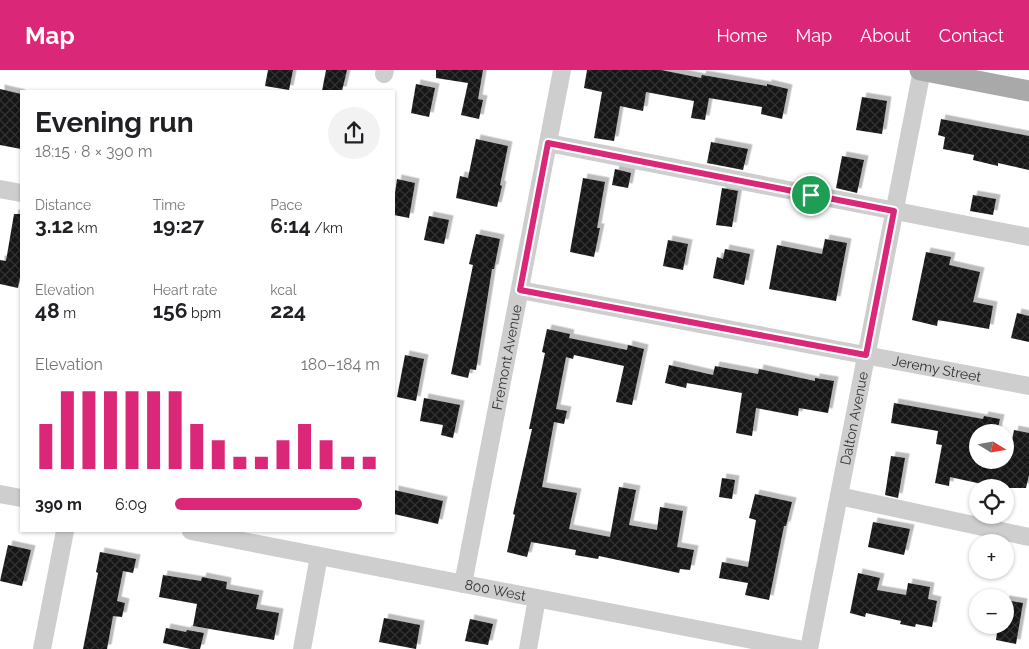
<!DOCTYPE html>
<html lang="en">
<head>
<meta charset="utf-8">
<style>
	body { margin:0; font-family:Raleway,sans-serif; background:#f2f2f2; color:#202124; height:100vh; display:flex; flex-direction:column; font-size:19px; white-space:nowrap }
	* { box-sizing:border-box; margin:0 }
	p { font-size:16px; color:#757577 }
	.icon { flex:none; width:28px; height:28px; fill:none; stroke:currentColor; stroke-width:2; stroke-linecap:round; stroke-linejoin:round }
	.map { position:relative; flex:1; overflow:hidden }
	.sheet { position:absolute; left:20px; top:20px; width:375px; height:442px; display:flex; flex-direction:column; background:#fff; border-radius:0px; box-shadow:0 1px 4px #0004 }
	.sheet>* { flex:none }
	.needle { width:32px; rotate:101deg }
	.fabs { position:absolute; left:969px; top:354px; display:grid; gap:10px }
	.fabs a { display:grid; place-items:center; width:45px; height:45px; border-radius:50%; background:#fff; box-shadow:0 1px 4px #0004; font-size:25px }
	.pin { position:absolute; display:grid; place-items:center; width:42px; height:42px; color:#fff; margin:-21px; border:2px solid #fff; border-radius:50%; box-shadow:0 1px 5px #0007 }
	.round { display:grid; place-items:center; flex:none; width:52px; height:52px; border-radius:26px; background:#f2f2f2 }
	.headline { display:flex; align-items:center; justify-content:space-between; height:85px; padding:0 15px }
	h1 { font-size:28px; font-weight:700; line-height:38px }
	.metrics { display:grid; grid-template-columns:repeat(3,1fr); gap:8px; height:85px; padding:5px 15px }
	.metrics div { display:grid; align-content:center }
	.metrics b { font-size:21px; font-weight:700 }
	.metrics small { font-size:14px; font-weight:400 }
	.metrics p { font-size:14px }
	.chart { height:140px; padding:10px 15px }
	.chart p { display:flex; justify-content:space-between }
	.chart svg { width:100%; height:90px; margin-top:5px; stroke:#db2777; stroke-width:6 }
	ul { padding:0 15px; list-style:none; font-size:16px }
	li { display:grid; grid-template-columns:80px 60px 1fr; align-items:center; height:38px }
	li i { height:12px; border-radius:6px; background:#db2777 }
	header { display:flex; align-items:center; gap:30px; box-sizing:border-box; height:70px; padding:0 25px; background:#db2777; color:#fff }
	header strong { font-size:24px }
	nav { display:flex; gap:28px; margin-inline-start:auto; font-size:18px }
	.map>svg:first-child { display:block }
	.building { fill:url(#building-cross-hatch); filter:url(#shadow) }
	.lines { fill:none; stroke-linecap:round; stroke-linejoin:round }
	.minor { stroke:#cecece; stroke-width:18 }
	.major { stroke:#a9a9a9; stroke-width:21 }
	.route-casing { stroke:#fff; stroke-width:10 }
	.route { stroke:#db2777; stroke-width:6 }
	.labels { text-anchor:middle; stroke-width:5; stroke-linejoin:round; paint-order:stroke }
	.street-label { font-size:14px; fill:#313131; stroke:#fff }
</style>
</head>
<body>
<header>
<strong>Map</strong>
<nav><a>Home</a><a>Map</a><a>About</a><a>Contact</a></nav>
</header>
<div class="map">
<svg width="1029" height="579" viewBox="0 0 1029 579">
	<defs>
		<pattern id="building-cross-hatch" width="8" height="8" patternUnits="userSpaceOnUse" patternTransform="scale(1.25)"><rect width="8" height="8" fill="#181818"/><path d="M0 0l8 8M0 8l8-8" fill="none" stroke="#313131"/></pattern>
		<filter id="shadow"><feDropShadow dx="4.5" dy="-4.5" stdDeviation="0" flood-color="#0004"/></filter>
	</defs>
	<rect width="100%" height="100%" fill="#fff"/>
	<g class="building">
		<polygon points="268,0 293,0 289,20 265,16"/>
		<polygon points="326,0 347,0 342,21 322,21"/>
		<polygon points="436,0 483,0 478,29 483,30 479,49 461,45 468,13 436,8"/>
		<polygon points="587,0 661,0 701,8 702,5 767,16 767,14 788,19 782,49 761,44 762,37 709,28 705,50 691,48 694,31 646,22 643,41 620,36 614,71 594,68 602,22 584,18"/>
		<polygon points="416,14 435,18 429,47 411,43"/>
		<polygon points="0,19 21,24 21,79 0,75"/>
		<polygon points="862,27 887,31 882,64 856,60"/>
		<polygon points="941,49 1029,66 1029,100 998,93 998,96 973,90 974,85 943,79 945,67 938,65"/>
		<polygon points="476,69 508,76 500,115 502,116 497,137 456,128 460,106 468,108"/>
		<polygon points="711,72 748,79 743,100 707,93"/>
		<polygon points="842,86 864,90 857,123 836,118"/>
		<polygon points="615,99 631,103 628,118 612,115"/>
		<polygon points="583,108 605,112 597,158 600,158 594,187 570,182"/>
		<polygon points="397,109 415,113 409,148 394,145 394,130"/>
		<polygon points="722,118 738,121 732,157 716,155"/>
		<polygon points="973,125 996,129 993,145 970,141"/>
		<polygon points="14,144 21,144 21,202 18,218 0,214 0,190 6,191"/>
		<polygon points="429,146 449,150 444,174 424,170"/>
		<polygon points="476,164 500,169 494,199 492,199 476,300 470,299 468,308 451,304 473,195 469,194"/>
		<polygon points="825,169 847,173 836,231 769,219 777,175 822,184"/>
		<polygon points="668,170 688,174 683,200 663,196"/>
		<polygon points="725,179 750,184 744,215 713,208 717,187 723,189"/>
		<polygon points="926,182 951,187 949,195 980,202 973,232 993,236 989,259 938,250 937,256 912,250"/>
		<polygon points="1017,243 1029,246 1029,272 1011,268"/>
		<polygon points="547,259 570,264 569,268 627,280 628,275 644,279 632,335 616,332 624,296 574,285 573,289 566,287 556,339 567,341 564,354 554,352 542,417 577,423 569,459 610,467 619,417 636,420 629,455 657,460 660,437 683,441 677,477 694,480 690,500 680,499 679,503 599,486 598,489 575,485 576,480 531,472 527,487 507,482 515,445 513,444 532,359 529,359 545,283 542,282"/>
		<polygon points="405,285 424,289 416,331 397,327"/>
		<polygon points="669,295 713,305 715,296 758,304 759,299 815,311 815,308 834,311 828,343 799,338 798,346 756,338 752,366 736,363 742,323 687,313 686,318 665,313"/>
		<polygon points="424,328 460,335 453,368 441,365 443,355 420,351"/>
		<polygon points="894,333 983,349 984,346 1000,349 997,362 978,362 978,390 1008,390 1014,360 1029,363 1029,405 1026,418 990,418 991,416 950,407 949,416 935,413 942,375 936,374 938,361 891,353"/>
		<polygon points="891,386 905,388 898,428 885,425"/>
		<polygon points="722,408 735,410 732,429 719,427"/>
		<polygon points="394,420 443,431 438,454 394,444"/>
		<polygon points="755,424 792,432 786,456 784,456 769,530 745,525 748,513 719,508 722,492 748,497 756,450 749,448"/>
		<polygon points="873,452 910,459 904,485 868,477"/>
		<polygon points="8,475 31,480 22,516 0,511"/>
		<polygon points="100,482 136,489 133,503 123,501 117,531 125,533 122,547 113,546 107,579 83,579 98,503 96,502"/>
		<polygon points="858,503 880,508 877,520 906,525 908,513 930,517 928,529 937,531 932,557 916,554 915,557 900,554 901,551 866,543 865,547 850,543"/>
		<polygon points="163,505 201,511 202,507 227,512 226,519 259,525 256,539 279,543 274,570 193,556 197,534 159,527"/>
		<polygon points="1005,530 1023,533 1016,574 996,570 998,555 1005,555"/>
		<polygon points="384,548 420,555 416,579 379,572"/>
		<polygon points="470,549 493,554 488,575 465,571"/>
		<polygon points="166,558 186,562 187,560 204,563 200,579 191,579 163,573"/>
	</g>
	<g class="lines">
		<g class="minor">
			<polyline points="384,4 385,0"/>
			<polyline points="548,73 1029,167"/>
			<polyline points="0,119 21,123"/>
			<path id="s1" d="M520,220L1029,316"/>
			<polyline points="0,424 21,428"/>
			<polyline points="839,426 1029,467"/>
			<path id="s2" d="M191,461L799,579"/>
			<path id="s3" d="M463,514L562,0"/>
			<polyline points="42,579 65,461"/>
			<polyline points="302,579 319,486"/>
			<polyline points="528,579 537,528"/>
			<path id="s4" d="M809,579L922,0"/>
		</g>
		<polyline class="major" points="920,0 1029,21"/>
	</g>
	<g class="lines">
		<defs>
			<polygon id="route" points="548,73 894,141 866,285 520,220"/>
		</defs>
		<use href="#route" class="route-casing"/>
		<use href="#route" class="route"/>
	</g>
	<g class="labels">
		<g class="street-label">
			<text dy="5" stroke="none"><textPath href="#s3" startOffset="231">Fremont Avenue</textPath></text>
			<text dy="5" stroke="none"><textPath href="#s1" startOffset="424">Jeremy Street</textPath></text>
			<text dy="5" stroke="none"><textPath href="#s4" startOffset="235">Dalton Avenue</textPath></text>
			<text dy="5" stroke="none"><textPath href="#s2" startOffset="310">800 West</textPath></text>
		</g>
	</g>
</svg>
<div class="fabs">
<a><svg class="needle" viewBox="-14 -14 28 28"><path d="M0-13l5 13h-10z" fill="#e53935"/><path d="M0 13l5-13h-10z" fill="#757577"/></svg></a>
<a><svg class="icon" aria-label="locate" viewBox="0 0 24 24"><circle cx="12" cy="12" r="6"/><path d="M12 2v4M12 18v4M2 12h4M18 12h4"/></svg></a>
<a>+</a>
<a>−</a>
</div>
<div class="pin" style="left:811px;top:125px;background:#1e9e55"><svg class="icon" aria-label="arrive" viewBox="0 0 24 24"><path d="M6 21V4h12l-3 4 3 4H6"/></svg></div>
<section class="sheet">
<div class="headline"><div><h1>Evening run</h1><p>18:15 · 8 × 390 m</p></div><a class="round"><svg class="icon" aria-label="share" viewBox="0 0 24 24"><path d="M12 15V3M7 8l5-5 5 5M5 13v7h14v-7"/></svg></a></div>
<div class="metrics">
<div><p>Distance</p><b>3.12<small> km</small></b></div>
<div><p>Time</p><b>19:27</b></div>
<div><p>Pace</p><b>6:14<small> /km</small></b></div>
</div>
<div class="metrics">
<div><p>Elevation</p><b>48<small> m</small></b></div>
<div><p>Heart rate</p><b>156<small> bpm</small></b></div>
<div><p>kcal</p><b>224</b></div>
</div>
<div class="chart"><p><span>Elevation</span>180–184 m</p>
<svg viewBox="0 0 160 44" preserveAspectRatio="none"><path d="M5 44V22M15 44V6M25 44V6M35 44V6M45 44V6M55 44V6M65 44V6M75 44V22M85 44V30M95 44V38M105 44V38M115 44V30M125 44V22M135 44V30M145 44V38M155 44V38"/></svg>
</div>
<ul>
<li><b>390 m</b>6:09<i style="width:91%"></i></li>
</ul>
</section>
</div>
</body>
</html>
